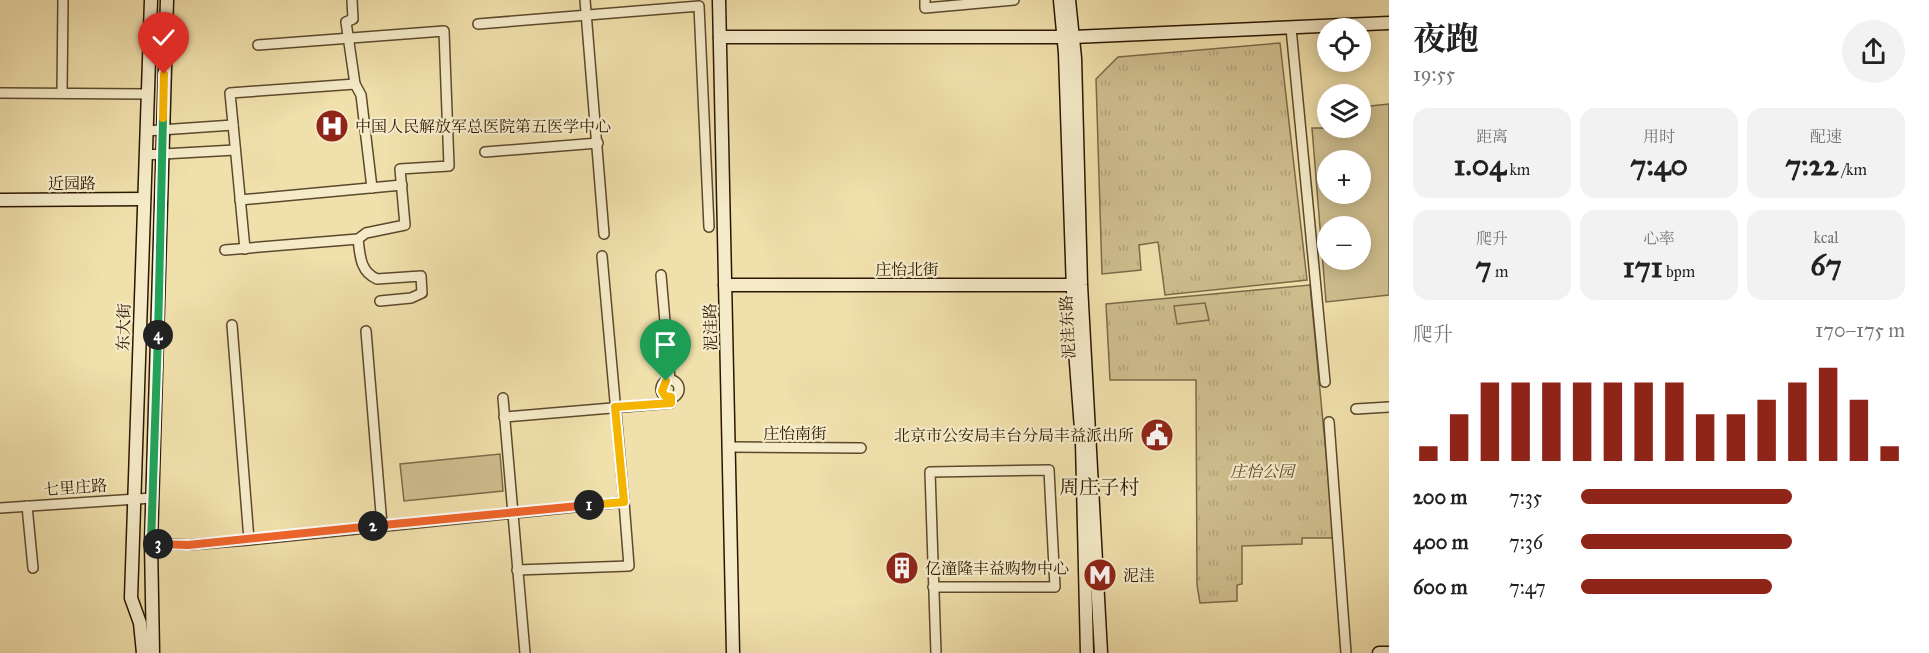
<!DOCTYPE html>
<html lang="zh">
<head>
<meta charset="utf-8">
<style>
	body { margin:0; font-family:"IM FELL Great Primer","Noto Serif SC",serif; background:#f2f2f2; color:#222; height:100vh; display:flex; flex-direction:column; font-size:22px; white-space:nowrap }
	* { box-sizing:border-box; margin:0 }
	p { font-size:20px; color:#767676 }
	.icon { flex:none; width:33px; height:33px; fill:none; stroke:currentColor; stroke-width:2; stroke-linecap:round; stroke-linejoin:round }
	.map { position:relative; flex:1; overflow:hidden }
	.drawer { display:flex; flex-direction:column; background:#fff; width:540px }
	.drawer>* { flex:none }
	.buttons { position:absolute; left:1317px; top:18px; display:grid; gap:12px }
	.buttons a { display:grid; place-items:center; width:54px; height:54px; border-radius:50%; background:#fff; box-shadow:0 3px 15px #0003; font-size:30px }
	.pin { position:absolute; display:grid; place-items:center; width:51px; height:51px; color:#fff; margin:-62px -26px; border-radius:50% 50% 50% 0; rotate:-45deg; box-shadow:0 0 6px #0007 }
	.pin .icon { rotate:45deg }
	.km { position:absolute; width:30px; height:30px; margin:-15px; border-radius:50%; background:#222; color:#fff; font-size:16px; line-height:30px; text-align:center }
	.round { display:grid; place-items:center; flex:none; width:63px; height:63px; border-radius:32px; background:#f2f2f2 }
	.summary { display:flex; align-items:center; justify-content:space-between; height:102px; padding:0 24px }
	h1 { font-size:33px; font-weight:700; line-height:45px }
	.figures { display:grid; grid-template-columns:repeat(3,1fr); gap:9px; height:102px; padding:6px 24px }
	.figures div { display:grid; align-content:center; border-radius:15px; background:#f2f2f2; text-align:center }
	.figures b { font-size:30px; font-weight:700 }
	.figures small { font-size:16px; font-weight:400 }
	.figures p { font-size:16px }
	.chart { height:168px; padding:12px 24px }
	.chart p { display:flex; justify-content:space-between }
	.chart svg { width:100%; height:108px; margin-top:6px; stroke:#8f2418; stroke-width:6 }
	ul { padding:0 24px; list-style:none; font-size:20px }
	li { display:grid; grid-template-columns:96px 72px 1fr; align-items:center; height:45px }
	li i { height:15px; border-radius:8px; background:#8f2418 }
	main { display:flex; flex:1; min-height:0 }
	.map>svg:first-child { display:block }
	.grass { fill:url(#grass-tufts); stroke:#7d6a48; stroke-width:1.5 }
	.garden { fill:#cfbe8f; stroke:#7d6a48; stroke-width:1.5; fill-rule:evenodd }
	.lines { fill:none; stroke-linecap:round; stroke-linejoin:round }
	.street-casing { stroke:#5c492b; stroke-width:12 }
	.secondary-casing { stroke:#2b1700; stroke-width:15 }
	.street { stroke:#f5ebc9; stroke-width:9 }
	.secondary { stroke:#f5ebc9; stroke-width:12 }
	.split-1-casing { stroke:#fff; stroke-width:12 }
	.split-2-casing { stroke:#fff; stroke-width:12 }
	.split-3-casing { stroke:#fff; stroke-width:12 }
	.split-4-casing { stroke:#fff; stroke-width:12 }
	.split-5-casing { stroke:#fff; stroke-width:12 }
	.split-6-casing { stroke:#fff; stroke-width:12 }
	.split-1 { stroke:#f5b400; stroke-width:8 }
	.split-2 { stroke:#f0652b; stroke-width:8 }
	.split-3 { stroke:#f0652b; stroke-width:8 }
	.split-4 { stroke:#22a559; stroke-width:8 }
	.split-5 { stroke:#22a559; stroke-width:8 }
	.split-6 { stroke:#f5b400; stroke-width:8 }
	.labels { text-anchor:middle; stroke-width:4.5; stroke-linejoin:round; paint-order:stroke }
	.poi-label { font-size:16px; fill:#2b1700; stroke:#f5ebc9; text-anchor:start }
	.street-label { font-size:16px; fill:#2b1700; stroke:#f5ebc9 }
	.park-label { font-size:16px; font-style:italic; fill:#5c492b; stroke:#f5ebc9 }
	.quarter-label { font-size:20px; fill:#2b1700; stroke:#f5ebc9 }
</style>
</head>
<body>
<main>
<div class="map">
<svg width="1389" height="653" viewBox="0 0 1389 653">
	<defs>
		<pattern id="grass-tufts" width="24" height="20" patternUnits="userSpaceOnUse" patternTransform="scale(1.5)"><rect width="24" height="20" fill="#cfbe8f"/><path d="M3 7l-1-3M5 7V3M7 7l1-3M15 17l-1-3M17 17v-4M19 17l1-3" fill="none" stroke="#b2a37a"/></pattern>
	</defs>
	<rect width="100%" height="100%" fill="#f0e0ac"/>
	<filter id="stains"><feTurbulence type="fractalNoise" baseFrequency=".00333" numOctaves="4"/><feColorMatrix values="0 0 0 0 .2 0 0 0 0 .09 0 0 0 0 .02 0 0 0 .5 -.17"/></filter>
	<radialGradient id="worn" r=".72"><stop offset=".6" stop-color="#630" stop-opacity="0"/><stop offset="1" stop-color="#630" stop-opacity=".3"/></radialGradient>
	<g class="grass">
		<polygon points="1280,43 1307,280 1165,295 1158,242 1139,245 1141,270 1102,274 1096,79 1118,57"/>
		<polygon points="1310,285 1334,538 1302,538 1302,544 1242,546 1242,584 1237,585 1237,601 1200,603 1197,585 1196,380 1110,380 1106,304"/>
	</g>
	<g class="garden">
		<path d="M1389,104V295L1326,302L1312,128H1360L1361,107ZM1328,160H1360V194H1328ZM1328,226H1360V260H1328Z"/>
		<polygon points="1205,303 1209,320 1177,324 1174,306"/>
		<polygon points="500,454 503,491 404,501 400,464"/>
	</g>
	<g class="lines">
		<defs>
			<g id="street">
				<polyline points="585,0 604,234"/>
				<polyline points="925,0 925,8 1014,0"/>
				<polyline points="478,24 699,6 709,227"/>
				<polyline points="1291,28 1325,382"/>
				<polyline points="355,84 361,95 372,188"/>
				<polyline points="62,92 63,0"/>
				<polyline points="0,93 148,94"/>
				<polyline points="146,131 233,125"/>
				<polyline points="485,152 598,143"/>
				<polyline points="145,155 235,150"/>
				<polyline points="240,200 402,185"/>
				<path d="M358,239C360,255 360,272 377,279L421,276L422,293L411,298L380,301"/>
				<polyline points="245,249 230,93 355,84 346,22 353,19 352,0"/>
				<polyline points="225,250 358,239 366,233 405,225 400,169 449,166 444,31 258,45"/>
				<polyline points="661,275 670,380"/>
				<polyline points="232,325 249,540"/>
				<polyline points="366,331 382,525"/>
				<circle cx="670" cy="389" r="9"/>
				<polyline points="503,398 525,653"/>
				<polyline points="1356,409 1389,407"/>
				<polyline points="504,417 671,403 671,397"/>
				<polyline points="1329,422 1346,653"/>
				<polyline points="729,447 861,448"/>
				<polyline points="27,506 33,568"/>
				<polyline points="0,508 152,498"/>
				<polyline points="151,543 188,545 249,540 624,502 602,256"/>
				<polyline points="517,570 629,566 624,502"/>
				<polyline points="933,587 1055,587 1049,470 930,472 936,653"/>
			</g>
			<g id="secondary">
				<polyline points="719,0 733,653"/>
				<polyline points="1060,0 1065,53 1075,350 1082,442 1087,653"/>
				<polyline points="1069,0 1075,58 1081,285 1101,653"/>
				<polyline points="720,37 1073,37 1389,23"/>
				<polyline points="0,200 144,199"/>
				<polyline points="725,285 1078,285"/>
				<polyline points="143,653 140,623 131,598 151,0"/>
				<polyline points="153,653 151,543 167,0"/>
				<polyline points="1379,653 1389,653"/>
			</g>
		</defs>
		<use href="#street" class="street-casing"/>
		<use href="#secondary" class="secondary-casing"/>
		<use href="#street" class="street"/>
		<use href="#secondary" class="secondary"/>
	</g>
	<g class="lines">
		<defs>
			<polyline id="split-1" points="589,505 624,502 615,407 671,403 671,397 665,396 662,391 666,381"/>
			<polyline id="split-2" points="373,526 589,505"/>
			<polyline id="split-3" points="158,544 188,545 373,526"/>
			<polyline id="split-4" points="158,544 151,543 158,335"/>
			<polyline id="split-5" points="158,335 163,118"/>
			<polyline id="split-6" points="163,118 164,74"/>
		</defs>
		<use href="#split-1" class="split-1-casing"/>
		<use href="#split-2" class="split-2-casing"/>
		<use href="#split-3" class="split-3-casing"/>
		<use href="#split-4" class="split-4-casing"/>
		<use href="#split-5" class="split-5-casing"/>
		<use href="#split-6" class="split-6-casing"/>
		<use href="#split-1" class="split-1"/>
		<use href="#split-2" class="split-2"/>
		<use href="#split-3" class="split-3"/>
		<use href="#split-4" class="split-4"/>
		<use href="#split-5" class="split-5"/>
		<use href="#split-6" class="split-6"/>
	</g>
	<defs>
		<symbol id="hospital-disc" viewBox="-11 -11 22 22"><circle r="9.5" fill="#8f2418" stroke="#f5ebc9"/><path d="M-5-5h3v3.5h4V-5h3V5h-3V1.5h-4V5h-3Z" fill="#fff"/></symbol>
		<symbol id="civic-disc" viewBox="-11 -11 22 22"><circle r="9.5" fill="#8f2418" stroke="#f5ebc9"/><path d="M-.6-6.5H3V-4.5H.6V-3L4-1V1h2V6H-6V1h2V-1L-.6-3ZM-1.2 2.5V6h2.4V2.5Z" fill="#fff"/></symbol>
		<symbol id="building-disc" viewBox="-11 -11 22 22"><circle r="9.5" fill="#8f2418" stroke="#f5ebc9"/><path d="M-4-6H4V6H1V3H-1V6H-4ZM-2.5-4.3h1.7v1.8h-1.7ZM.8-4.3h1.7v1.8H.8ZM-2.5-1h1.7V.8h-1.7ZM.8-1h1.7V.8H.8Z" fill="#fff"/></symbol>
		<symbol id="metro-disc" viewBox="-11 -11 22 22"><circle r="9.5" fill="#8f2418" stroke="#f5ebc9"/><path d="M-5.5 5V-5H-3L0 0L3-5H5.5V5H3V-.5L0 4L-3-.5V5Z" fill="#fff"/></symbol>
	</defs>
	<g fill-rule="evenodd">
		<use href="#hospital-disc" x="313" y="107" width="38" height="38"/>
		<use href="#civic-disc" x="1138" y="416" width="38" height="38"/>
		<use href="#building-disc" x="883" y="549" width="38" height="38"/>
		<use href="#metro-disc" x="1081" y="556" width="38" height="38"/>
	</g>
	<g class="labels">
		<g class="poi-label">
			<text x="355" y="132">中国人民解放军总医院第五医学中心</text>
			<text x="1134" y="441" text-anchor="end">北京市公安局丰台分局丰益派出所</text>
			<text x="925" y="574">亿潼隆丰益购物中心</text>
			<text x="1123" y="581">泥洼</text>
		</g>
		<g class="street-label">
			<text x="72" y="189">近园路</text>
			<text x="907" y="275">庄怡北街</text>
			<text transform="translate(123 327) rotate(-88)" y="6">东大街</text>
			<text transform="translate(710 327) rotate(-91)" y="6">泥洼路</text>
			<text transform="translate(1067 327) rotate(-93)" y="6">泥洼东路</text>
			<text x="795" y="439">庄怡南街</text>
			<text transform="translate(75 487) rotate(-4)" y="6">七里庄路</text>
		</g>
		<g class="park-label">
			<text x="1262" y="477">庄怡公园</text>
		</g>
		<g class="quarter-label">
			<text x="1099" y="494">周庄子村</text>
		</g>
	</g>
	<rect width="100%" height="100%" filter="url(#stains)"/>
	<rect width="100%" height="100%" fill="url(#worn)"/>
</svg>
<div class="buttons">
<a><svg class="icon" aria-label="locate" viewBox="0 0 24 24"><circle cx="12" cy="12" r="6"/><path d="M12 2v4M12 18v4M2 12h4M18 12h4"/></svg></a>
<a><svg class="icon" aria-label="layers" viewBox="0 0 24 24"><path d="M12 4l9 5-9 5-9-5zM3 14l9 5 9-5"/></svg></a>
<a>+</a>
<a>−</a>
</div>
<div class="pin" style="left:666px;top:381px;background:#1e9e55"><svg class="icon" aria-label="arrive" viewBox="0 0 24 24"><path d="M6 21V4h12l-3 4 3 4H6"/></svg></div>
<div class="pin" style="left:164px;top:74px;background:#d93025"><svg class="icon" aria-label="check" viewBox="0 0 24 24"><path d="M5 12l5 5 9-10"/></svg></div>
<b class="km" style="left:589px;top:505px">1</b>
<b class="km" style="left:373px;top:526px">2</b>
<b class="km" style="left:158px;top:544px">3</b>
<b class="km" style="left:158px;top:335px">4</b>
</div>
<section class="drawer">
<div class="summary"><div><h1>夜跑</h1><p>19:55</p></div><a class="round"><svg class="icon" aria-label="share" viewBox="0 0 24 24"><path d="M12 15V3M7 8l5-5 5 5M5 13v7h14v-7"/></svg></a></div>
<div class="figures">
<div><p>距离</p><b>1.04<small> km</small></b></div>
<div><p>用时</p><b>7:40</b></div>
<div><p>配速</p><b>7:22<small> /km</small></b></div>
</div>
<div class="figures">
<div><p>爬升</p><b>7<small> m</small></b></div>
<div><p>心率</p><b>171<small> bpm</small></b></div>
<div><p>kcal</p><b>67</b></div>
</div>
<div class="chart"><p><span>爬升</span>170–175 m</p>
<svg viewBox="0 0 160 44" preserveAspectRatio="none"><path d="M5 44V38M15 44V25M25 44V12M35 44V12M45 44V12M55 44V12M65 44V12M75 44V12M85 44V12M95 44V25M105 44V25M115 44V19M125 44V12M135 44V6M145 44V19M155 44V38"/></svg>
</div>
<ul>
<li><b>200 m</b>7:35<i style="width:65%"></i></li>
<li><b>400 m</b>7:36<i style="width:65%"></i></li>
<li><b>600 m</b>7:47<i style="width:59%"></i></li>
</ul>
</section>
</main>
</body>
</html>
